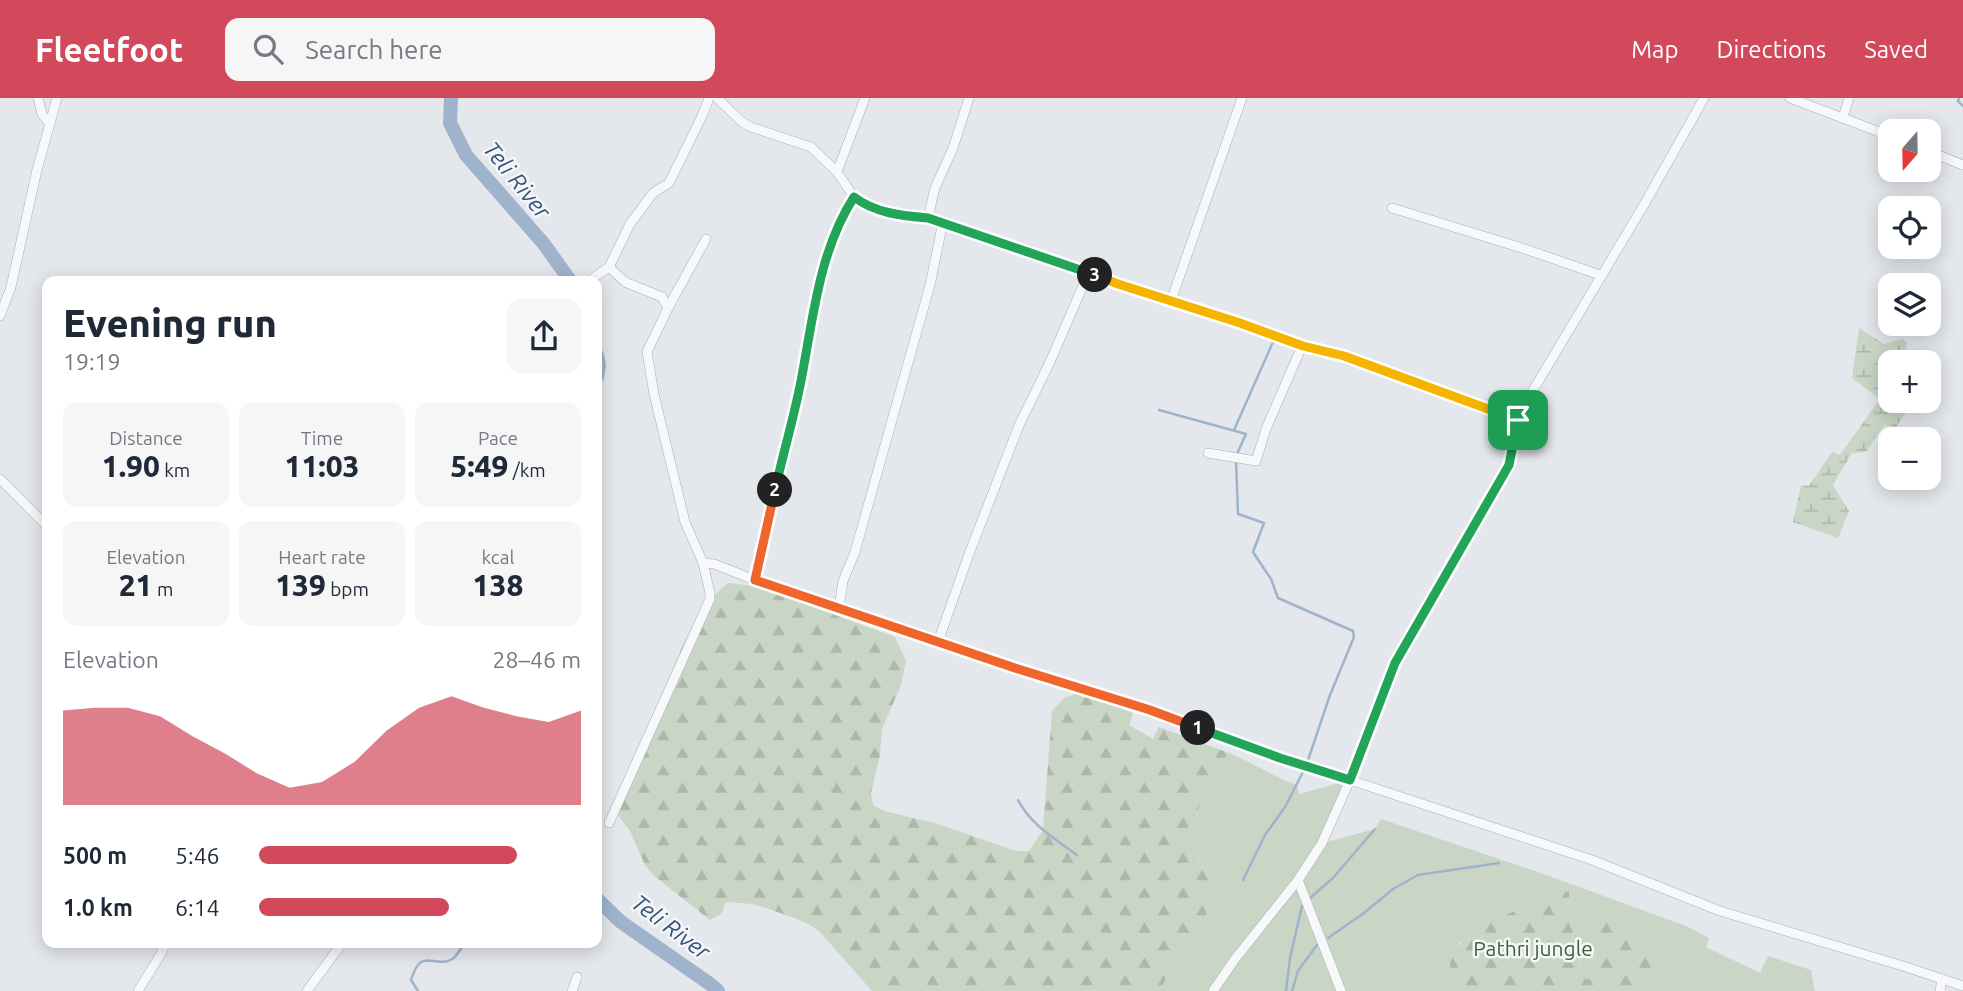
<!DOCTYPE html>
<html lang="en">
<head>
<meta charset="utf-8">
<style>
	body { margin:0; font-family:Ubuntu,sans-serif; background:#f6f6f7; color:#1f2937; height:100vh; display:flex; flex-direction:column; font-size:26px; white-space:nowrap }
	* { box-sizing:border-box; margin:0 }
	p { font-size:23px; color:#747a83 }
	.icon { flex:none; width:38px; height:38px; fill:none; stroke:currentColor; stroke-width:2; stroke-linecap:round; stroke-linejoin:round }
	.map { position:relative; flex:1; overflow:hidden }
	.side { position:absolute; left:42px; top:178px; width:560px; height:672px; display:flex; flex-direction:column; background:#fff; border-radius:14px; box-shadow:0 4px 18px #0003 }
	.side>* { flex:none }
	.needle { width:46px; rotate:200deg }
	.controls { position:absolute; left:1878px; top:21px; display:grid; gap:14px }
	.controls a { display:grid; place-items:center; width:63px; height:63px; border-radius:14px; background:#fff; box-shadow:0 4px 18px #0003; font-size:35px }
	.pin { position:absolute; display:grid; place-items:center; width:60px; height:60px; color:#fff; margin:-30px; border-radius:14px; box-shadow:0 4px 10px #0006 }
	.km { position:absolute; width:35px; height:35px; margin:-18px; border-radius:50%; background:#222; color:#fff; font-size:19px; line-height:35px; text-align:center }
	.round { display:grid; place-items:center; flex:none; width:74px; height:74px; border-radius:14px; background:#f6f6f7 }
	.headline { display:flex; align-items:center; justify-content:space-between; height:119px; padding:0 21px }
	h1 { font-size:38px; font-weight:800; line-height:52px }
	.stats { display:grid; grid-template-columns:repeat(3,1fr); gap:10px; height:119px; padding:7px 21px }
	.stats div { display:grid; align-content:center; border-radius:14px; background:#f6f6f7; text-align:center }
	.stats b { font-size:30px; font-weight:800 }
	.stats small { font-size:19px; font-weight:400 }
	.stats p { font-size:19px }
	.chart { height:196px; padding:14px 21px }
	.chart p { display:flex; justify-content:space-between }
	.chart svg { width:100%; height:126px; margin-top:7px; fill:#d1495b; opacity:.7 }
	ul { padding:0 21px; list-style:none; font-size:23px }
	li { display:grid; grid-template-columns:112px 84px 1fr; align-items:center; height:52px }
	li i { height:18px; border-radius:9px; background:#d1495b }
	header { display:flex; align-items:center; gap:42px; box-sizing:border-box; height:98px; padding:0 35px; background:#d1495b; color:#fff }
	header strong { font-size:33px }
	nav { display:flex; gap:38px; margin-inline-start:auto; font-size:24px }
	.search { width:490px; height:63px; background:#f6f6f7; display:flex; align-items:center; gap:18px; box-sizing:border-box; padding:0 24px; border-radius:14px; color:#747a83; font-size:26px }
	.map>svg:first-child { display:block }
	.green { fill:#c9d6c5 }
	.forest { fill:url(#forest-firs) }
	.wetland { fill:url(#wetland-marsh) }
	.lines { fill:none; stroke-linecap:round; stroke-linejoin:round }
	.stream { stroke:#9fb4cc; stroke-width:2.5 }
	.river { stroke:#9fb4cc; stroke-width:14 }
	.minor-casing { stroke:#a9aeb7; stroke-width:10 }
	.minor { stroke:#f7f8fa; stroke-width:9 }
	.split-1-casing { stroke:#fff; stroke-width:14 }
	.split-2-casing { stroke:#fff; stroke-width:14 }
	.split-3-casing { stroke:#fff; stroke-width:14 }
	.split-4-casing { stroke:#fff; stroke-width:14 }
	.split-1 { stroke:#22a559; stroke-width:9 }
	.split-2 { stroke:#f0652b; stroke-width:9 }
	.split-3 { stroke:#22a559; stroke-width:9 }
	.split-4 { stroke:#f5b400; stroke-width:9 }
	.labels { text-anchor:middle; stroke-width:5; stroke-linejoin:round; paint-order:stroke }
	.park-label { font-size:21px; fill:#3f6138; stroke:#f4f6f9 }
	.water-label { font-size:23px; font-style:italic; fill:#34527a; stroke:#f4f6f9 }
</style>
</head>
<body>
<header>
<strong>Fleetfoot</strong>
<div class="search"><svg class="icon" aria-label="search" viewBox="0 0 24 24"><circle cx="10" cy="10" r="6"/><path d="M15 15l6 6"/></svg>Search here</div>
<nav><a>Map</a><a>Directions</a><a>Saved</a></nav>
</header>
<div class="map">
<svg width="1963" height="893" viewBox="0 0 1963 893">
	<defs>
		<pattern id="forest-firs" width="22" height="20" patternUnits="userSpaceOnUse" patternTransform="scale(1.75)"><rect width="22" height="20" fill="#c9d6c5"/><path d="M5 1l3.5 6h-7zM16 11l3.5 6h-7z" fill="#adb8ab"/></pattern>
		<pattern id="wetland-marsh" width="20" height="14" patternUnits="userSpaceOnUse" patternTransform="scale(1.75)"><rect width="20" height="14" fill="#c9d6c5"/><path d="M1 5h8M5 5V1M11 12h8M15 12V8" fill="none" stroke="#adb8ab"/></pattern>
	</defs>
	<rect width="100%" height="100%" fill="#e4e7ec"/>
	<path class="green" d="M1229,655C1252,664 1273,679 1297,687L1299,696L1350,682L1323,745L1375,731L1381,721L1538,774L1686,828L1709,840L1706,849L1760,875L1768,858L1811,872L1815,893H1656L1591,853L1598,876L1587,882C1575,855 1570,824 1569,794L1460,844L1450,865L1452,893H1161C1166,877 1175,859 1187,846C1193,840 1201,835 1204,826C1207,816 1211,788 1208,778C1205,770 1199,765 1196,754C1188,719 1208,683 1229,655Z"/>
	<g class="forest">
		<path d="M728,485L756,488L895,539L906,563L901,587L882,631L880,657L871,695L873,707L884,713L935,725L1016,753H1029L1043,732L1052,613L1064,600L1078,595L1133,615L1129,627L1153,641L1159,629L1229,655C1208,683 1188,719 1196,754C1199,766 1205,770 1208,778C1211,788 1207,816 1204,826C1201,835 1193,840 1187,846C1175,859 1166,877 1161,893H872L819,833L808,826L797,821L763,809L752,806L726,804L721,816L710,822L653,777L645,767L630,733L619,719L616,702L684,545C695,524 709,499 728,485Z"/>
		<path d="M1557,792L1569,794C1570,823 1574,855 1587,882L1598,875L1591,853L1588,830L1594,819C1641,823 1649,852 1657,893H1452L1450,866L1454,854L1469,835Z"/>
	</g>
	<polygon class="wetland" points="1859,230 1884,246 1903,241 1907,245 1905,255 1915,264 1890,264 1890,303 1914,303 1896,329 1884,327 1866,354 1852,355 1833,387 1849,413 1838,440 1793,424 1801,387 1809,388 1832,354 1840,357 1880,301 1852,280"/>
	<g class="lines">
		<g class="stream">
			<polyline points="1959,0 1958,3 1963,8"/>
			<polyline points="1159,312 1246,336 1237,356"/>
			<polyline points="1234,332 1273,244"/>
			<polyline points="1236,363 1238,416 1264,425 1253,454 1271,481 1278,500 1353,533 1354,539 1330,597 1306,668 1285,709 1265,737 1243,782"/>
			<path d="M1018,702C1030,726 1055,741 1077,757"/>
			<polyline points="1309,801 1333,780 1375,731"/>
			<polyline points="1328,840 1364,815 1393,791 1418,777 1499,765"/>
			<path d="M418,893L411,882C422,846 435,873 454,860C455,859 460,852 461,851L457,845"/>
			<polyline points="1286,893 1290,860 1302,808"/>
			<polyline points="1292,893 1298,873 1317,847"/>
		</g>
		<g class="river">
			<polyline points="451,0 450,25 466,57 544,146 571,184"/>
			<polyline points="597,257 599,267 597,279"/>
			<polyline points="597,801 621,824 710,886 718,893"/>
		</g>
		<defs>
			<g id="minor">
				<polyline points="38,0 42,16 50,26"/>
				<polyline points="717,0 742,24 751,29 811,49 837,74 854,99 864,107 899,117 928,120 943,124 1089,174 1118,186 1240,225 1302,248 1344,258 1518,322"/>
				<polyline points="1704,0 1645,105 1529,299 1518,322 1509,367 1395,565 1350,682 1592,762 1720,813 1903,868 1963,888"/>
				<polyline points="1790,0 1890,38"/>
				<polyline points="1843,19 1849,0"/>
				<polyline points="1928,53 1963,67"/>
				<polyline points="837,74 865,0"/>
				<polyline points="1392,110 1525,151 1600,177"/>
				<polyline points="928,120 935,90 953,50 969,0"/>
				<polyline points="609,169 625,184 662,199 668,210 647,254 654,296 685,424 703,465"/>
				<polyline points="589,183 609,169 630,126 653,95 669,85 702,18 709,0"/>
				<polyline points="1171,203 1242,0"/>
				<polyline points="668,210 706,141"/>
				<polyline points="0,218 11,189 37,72 57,0"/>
				<polyline points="1208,355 1256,363 1266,331 1302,248"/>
				<polyline points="0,381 47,428"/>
				<path d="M755,482C769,416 788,350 801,283C813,221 819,153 854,99"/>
				<polyline points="839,510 843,483 855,454 930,187 943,124"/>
				<polyline points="938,544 969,456 1020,325 1050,264 1089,174"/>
				<polyline points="609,725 710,501 710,495 703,465 714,466 755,482 1015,570 1150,612 1280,660 1350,682 1322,745 1298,782 1235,861 1213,893"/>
				<polyline points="1298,782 1341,893"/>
				<polyline points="138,893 162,854 165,845"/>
				<polyline points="307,893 342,845"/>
				<polyline points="572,893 577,879"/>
				<polyline points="1940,893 1942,881"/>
			</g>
		</defs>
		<use href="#minor" class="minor-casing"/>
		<use href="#minor" class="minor"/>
	</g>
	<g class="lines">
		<defs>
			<polyline id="split-1" points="1198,630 1280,660 1350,682 1395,565 1509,367 1518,322"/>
			<polyline id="split-2" points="775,392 755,482 1015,570 1150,612 1198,630"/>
			<path id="split-3" d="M775,392C783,356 794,319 801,283C813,221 819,153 854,99C875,115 902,118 928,120L1095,177"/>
			<polyline id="split-4" points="1095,177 1118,186 1240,225 1303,248 1344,258 1518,322"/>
		</defs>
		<use href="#split-1" class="split-1-casing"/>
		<use href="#split-2" class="split-2-casing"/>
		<use href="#split-3" class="split-3-casing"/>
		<use href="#split-4" class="split-4-casing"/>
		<use href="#split-1" class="split-1"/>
		<use href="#split-2" class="split-2"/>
		<use href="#split-3" class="split-3"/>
		<use href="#split-4" class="split-4"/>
	</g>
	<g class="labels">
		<g class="park-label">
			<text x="1533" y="858">Pathri jungle</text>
		</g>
		<g class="water-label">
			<text transform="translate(517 82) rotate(51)" y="8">Teli River</text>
			<text transform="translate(671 829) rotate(37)" y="8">Teli River</text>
		</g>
	</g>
</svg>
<div class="controls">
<a><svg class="needle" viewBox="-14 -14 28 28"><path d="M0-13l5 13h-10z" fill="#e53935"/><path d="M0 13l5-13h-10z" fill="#747a83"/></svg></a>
<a><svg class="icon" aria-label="locate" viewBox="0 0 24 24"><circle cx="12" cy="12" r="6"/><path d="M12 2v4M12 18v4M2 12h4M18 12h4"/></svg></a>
<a><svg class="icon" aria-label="layers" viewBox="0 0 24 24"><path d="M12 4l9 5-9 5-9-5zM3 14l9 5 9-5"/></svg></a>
<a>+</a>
<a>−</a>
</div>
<div class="pin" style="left:1518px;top:322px;background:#1e9e55"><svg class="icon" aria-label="arrive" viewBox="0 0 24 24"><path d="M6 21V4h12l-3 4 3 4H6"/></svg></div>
<b class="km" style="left:1198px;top:630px">1</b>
<b class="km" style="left:775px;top:392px">2</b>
<b class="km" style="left:1095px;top:177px">3</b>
<section class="side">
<div class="headline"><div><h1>Evening run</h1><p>19:19</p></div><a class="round"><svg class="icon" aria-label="share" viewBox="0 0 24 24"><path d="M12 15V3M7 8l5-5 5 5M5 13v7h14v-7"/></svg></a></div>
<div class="stats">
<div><p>Distance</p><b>1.90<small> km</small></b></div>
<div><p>Time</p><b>11:03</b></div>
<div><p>Pace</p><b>5:49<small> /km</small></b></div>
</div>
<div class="stats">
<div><p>Elevation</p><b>21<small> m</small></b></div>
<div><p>Heart rate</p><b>139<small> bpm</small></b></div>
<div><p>kcal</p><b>138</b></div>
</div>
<div class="chart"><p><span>Elevation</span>28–46 m</p>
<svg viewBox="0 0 160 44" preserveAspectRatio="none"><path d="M0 44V11L10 10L20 10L30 13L40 20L50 26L60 33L70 38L80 36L90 29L100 18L110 10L120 6L130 10L140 13L150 15L160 11V44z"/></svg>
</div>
<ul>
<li><b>500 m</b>5:46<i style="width:80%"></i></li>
<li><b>1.0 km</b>6:14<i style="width:59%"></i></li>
</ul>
</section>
</div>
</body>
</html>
